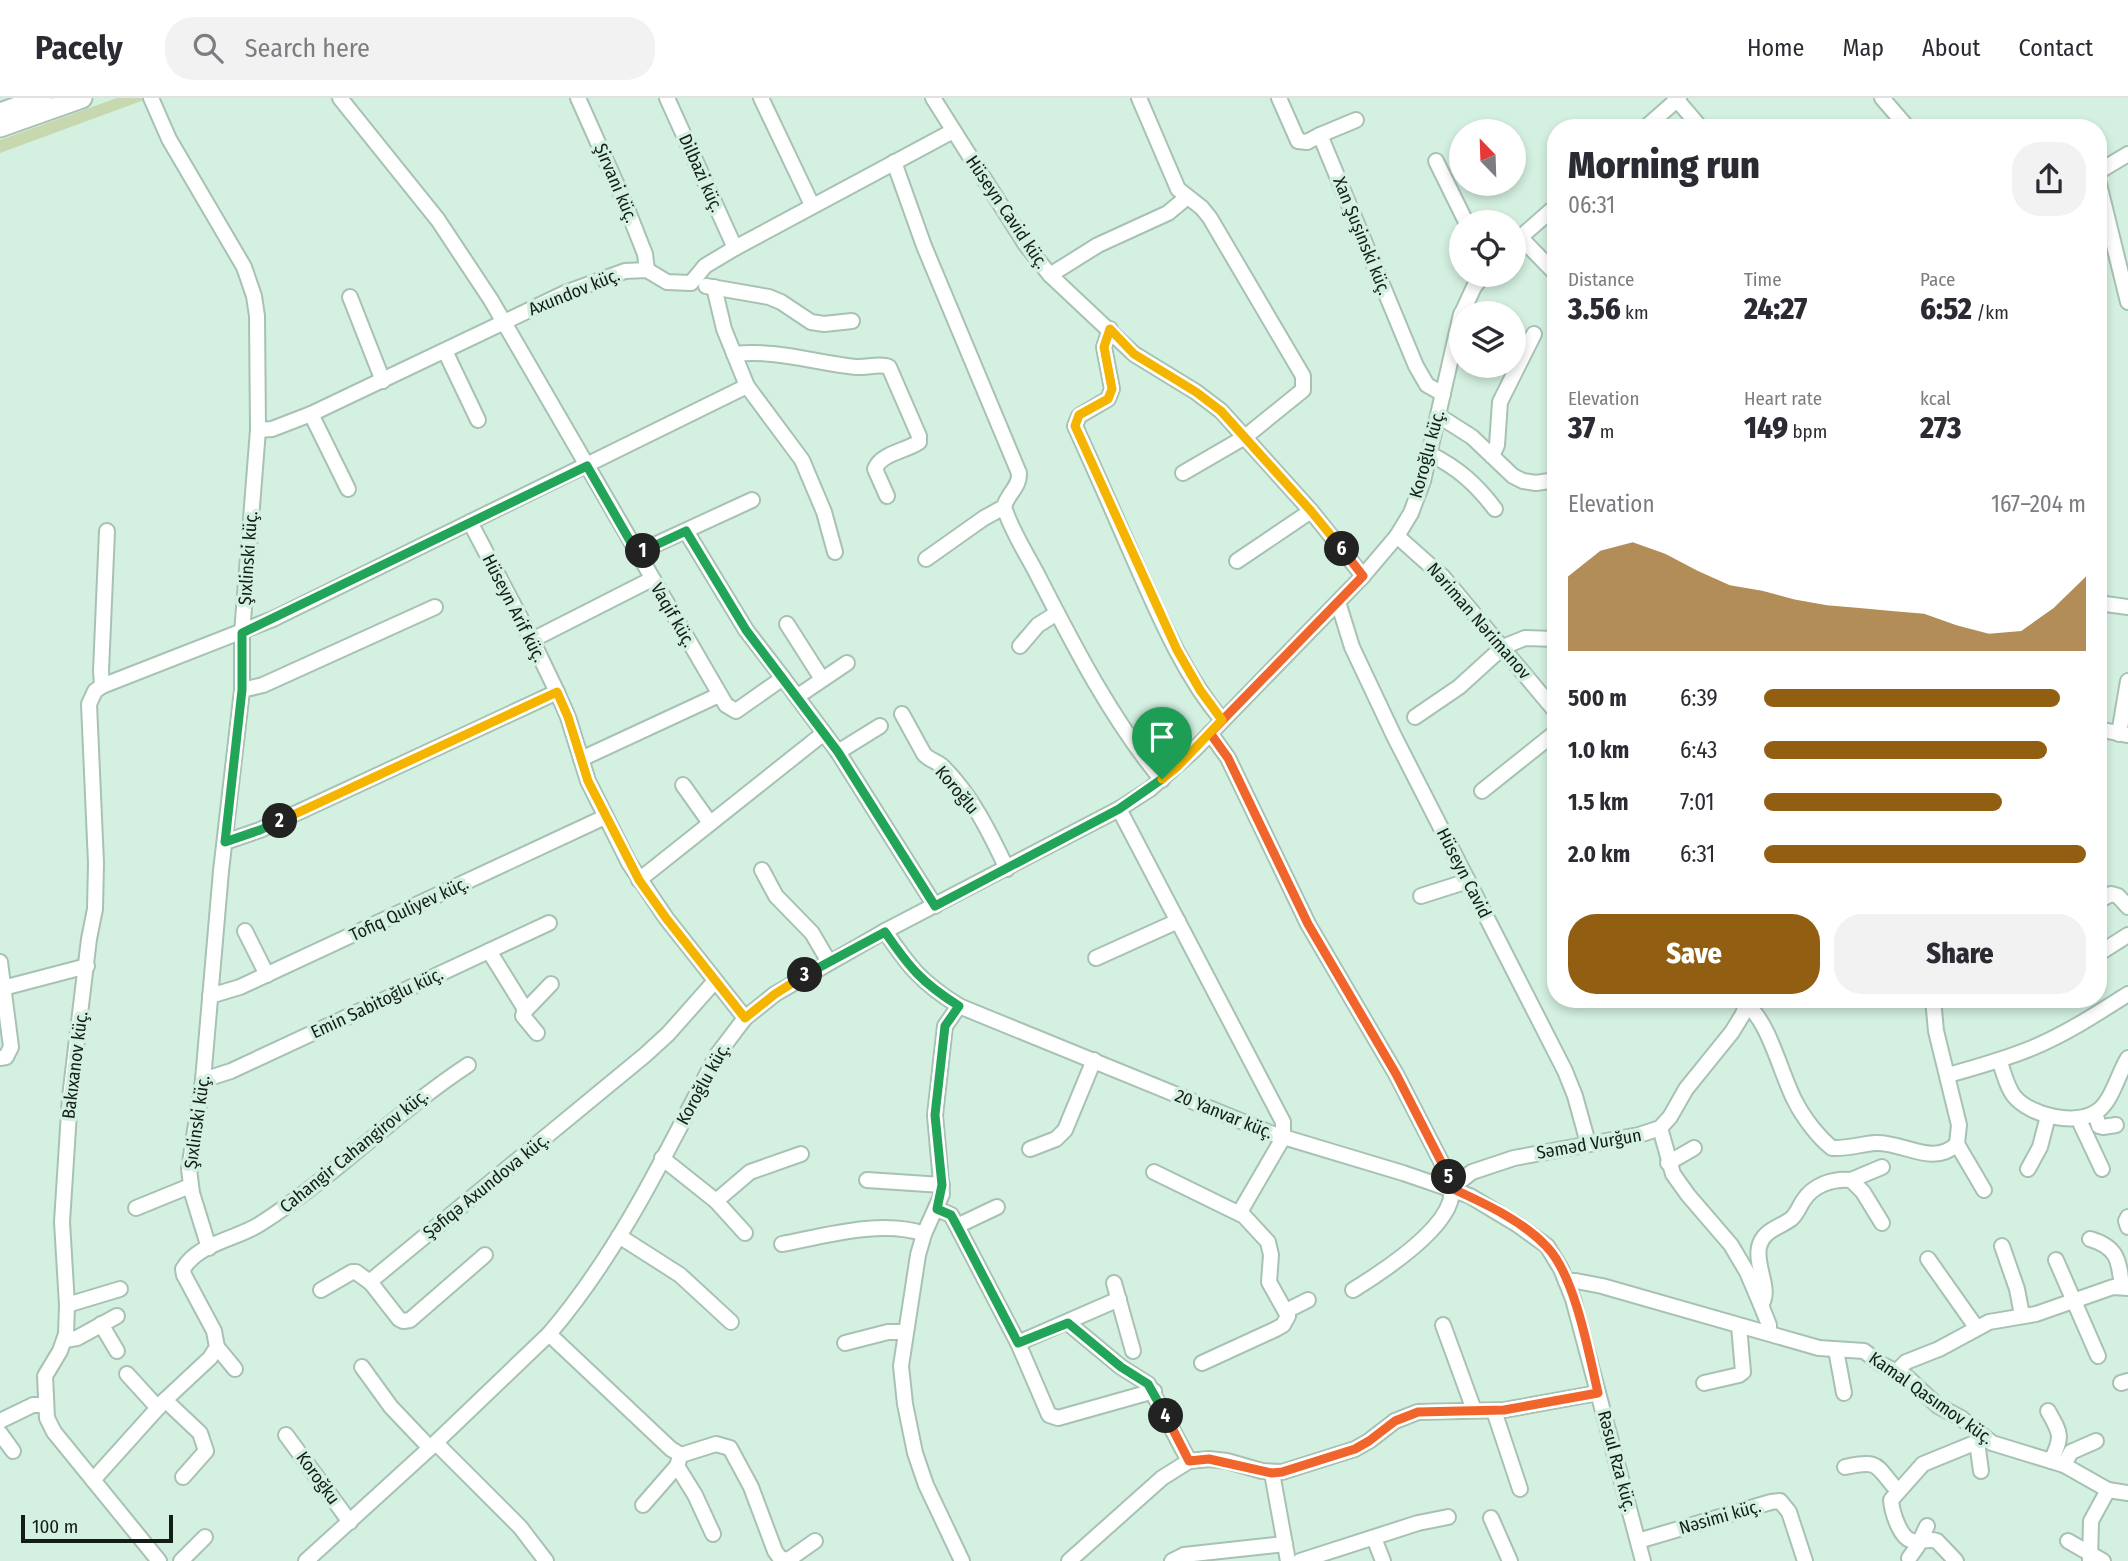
<!DOCTYPE html>
<html lang="en">
<head>
<meta charset="utf-8">
<style>
	body { margin:0; font-family:"Fira Sans Condensed",sans-serif; background:#f2f2f3; color:#2b2b33; height:100vh; display:flex; flex-direction:column; font-size:26px; white-space:nowrap }
	* { box-sizing:border-box; margin:0 }
	p { font-size:23px; color:#7c7c81 }
	.icon { flex:none; width:38px; height:38px; fill:none; stroke:currentColor; stroke-width:2; stroke-linecap:round; stroke-linejoin:round }
	.map { position:relative; flex:1; overflow:hidden }
	.panel { position:absolute; left:1547px; top:21px; width:560px; height:889px; display:flex; flex-direction:column; background:#fff; border-radius:28px; box-shadow:0 4px 10px #0003 }
	.panel>* { flex:none }
	.needle { width:46px; rotate:337deg }
	.controls { position:absolute; left:1449px; top:21px; display:grid; gap:14px }
	.controls a { display:grid; place-items:center; width:77px; height:77px; border-radius:50%; background:#fff; box-shadow:0 4px 10px #0003; font-size:35px }
	.scale { position:absolute; left:21px; bottom:18px; width:152px; box-sizing:border-box; padding-left:7px; border:4px solid #141e19; border-top:0; font-size:19px; line-height:24px; white-space:nowrap; color:#141e19; -webkit-text-stroke:5px #d4f0e1; paint-order:stroke }
	.pin { position:absolute; display:grid; place-items:center; width:60px; height:60px; color:#fff; margin:-72px -30px; border-radius:50% 50% 50% 0; rotate:-45deg; box-shadow:0 0 7px #0007 }
	.pin .icon { rotate:45deg }
	.km { position:absolute; width:35px; height:35px; margin:-18px; border-radius:50%; background:#222; color:#fff; font-size:19px; line-height:35px; text-align:center }
	.round { display:grid; place-items:center; flex:none; width:74px; height:74px; border-radius:28px; background:#f2f2f3 }
	.summary { display:flex; align-items:center; justify-content:space-between; height:119px; padding:0 21px }
	h1 { font-size:38px; font-weight:800; line-height:52px }
	.stats { display:grid; grid-template-columns:repeat(3,1fr); gap:10px; height:119px; padding:7px 21px }
	.stats div { display:grid; align-content:center }
	.stats b { font-size:30px; font-weight:800 }
	.stats small { font-size:19px; font-weight:400 }
	.stats p { font-size:19px }
	.chart { height:196px; padding:14px 21px }
	.chart p { display:flex; justify-content:space-between }
	.chart svg { width:100%; height:126px; margin-top:7px; fill:#925e11; opacity:.7 }
	.cta { display:flex; gap:14px; margin-top:auto; padding:14px 21px }
	.cta a { flex:1; height:80px; border-radius:28px; background:#925e11; color:#fff; font-size:28px; font-weight:800; line-height:80px; text-align:center }
	.cta a+a { background:#f2f2f3; color:#2b2b33 }
	ul { padding:0 21px; list-style:none; font-size:23px }
	li { display:grid; grid-template-columns:112px 84px 1fr; align-items:center; height:52px }
	li i { height:18px; border-radius:9px; background:#925e11 }
	header { display:flex; align-items:center; gap:42px; box-sizing:border-box; height:98px; padding:0 35px; background:#fff; border-bottom:2px solid #e1e1e2 }
	header strong { font-size:33px }
	nav { display:flex; gap:38px; margin-inline-start:auto; font-size:24px }
	.search { width:490px; height:63px; background:#f2f2f3; display:flex; align-items:center; gap:18px; box-sizing:border-box; padding:0 24px; border-radius:28px; color:#7c7c81; font-size:26px }
	.map>svg:first-child { display:block }
	.green { fill:#c7d8af }
	.lines { fill:none; stroke-linecap:round; stroke-linejoin:round }
	.minor-casing { stroke:#a7c2b3; stroke-width:18 }
	.highway-casing { stroke:#a7c2b3; stroke-width:23 }
	.minor { stroke:#fff; stroke-width:14 }
	.highway { stroke:#fff; stroke-width:19 }
	.split-1-casing { stroke:#fff; stroke-width:14 }
	.split-2-casing { stroke:#fff; stroke-width:14 }
	.split-3-casing { stroke:#fff; stroke-width:14 }
	.split-4-casing { stroke:#fff; stroke-width:14 }
	.split-5-casing { stroke:#fff; stroke-width:14 }
	.split-6-casing { stroke:#fff; stroke-width:14 }
	.split-7-casing { stroke:#fff; stroke-width:14 }
	.split-1 { stroke:#22a559; stroke-width:9 }
	.split-2 { stroke:#22a559; stroke-width:9 }
	.split-3 { stroke:#f5b400; stroke-width:9 }
	.split-4 { stroke:#22a559; stroke-width:9 }
	.split-5 { stroke:#f0652b; stroke-width:9 }
	.split-6 { stroke:#f0652b; stroke-width:9 }
	.split-7 { stroke:#f5b400; stroke-width:9 }
	.labels { text-anchor:middle; stroke-width:7; stroke-linejoin:round; paint-order:stroke }
	.street-label { font-size:18px; fill:#141e19; stroke:#d4f0e1 }
</style>
</head>
<body>
<header>
<strong>Pacely</strong>
<div class="search"><svg class="icon" aria-label="search" viewBox="0 0 24 24"><circle cx="10" cy="10" r="6"/><path d="M15 15l6 6"/></svg>Search here</div>
<nav><a>Home</a><a>Map</a><a>About</a><a>Contact</a></nav>
</header>
<div class="map">
<svg width="2128" height="1463" viewBox="0 0 2128 1463">
	<rect width="100%" height="100%" fill="#d4f0e1"/>
	<polygon class="green" points="117,0 142,0 144,2 0,55 0,42"/>
	<g class="lines">
		<defs>
			<g id="minor">
				<polyline points="151,0 169,41 244,169 254,198 257,218 258,332 242,535 242,592 221,773 203,982 189,1071 192,1095 209,1150"/>
				<polyline points="340,0 438,122 491,202 726,607 736,613 783,580 838,654 935,808"/>
				<polyline points="578,0 624,103 645,156 647,172"/>
				<polyline points="667,0 735,150"/>
				<polyline points="761,0 812,107"/>
				<polyline points="933,0 1026,147 1050,177 1134,256 1196,294 1221,313 1311,413 1363,478"/>
				<polyline points="1139,0 1178,91 1202,110 1210,120 1303,278 1303,292 1245,339 1183,375"/>
				<polyline points="1279,0 1298,43 1307,44 1320,37 1416,268 1427,287 1443,296"/>
				<polyline points="1882,0 1908,30"/>
				<polyline points="1677,2 1701,30"/>
				<polyline points="1645,30 1679,0"/>
				<polyline points="1320,37 1356,22"/>
				<polyline points="1436,63 1466,124"/>
				<path d="M894,64L924,148L1019,375C1020,389 1007,396 1004,409L984,420L926,461"/>
				<polyline points="2098,74 2128,56"/>
				<polyline points="2098,82 2128,204"/>
				<polyline points="1520,139 1556,176"/>
				<polyline points="1514,145 1556,108"/>
				<polyline points="1050,177 1098,147 1168,115 1186,100"/>
				<polyline points="706,188 769,199 781,204 811,224 824,226 852,223"/>
				<polyline points="714,189 724,231 747,288 802,362 824,414 835,454"/>
				<polyline points="350,199 383,283"/>
				<polyline points="1462,215 1474,189 1483,177"/>
				<path d="M1110,231L1104,249L1112,291L1108,301L1079,318L1075,328C1096,374 1116,420 1136,466C1160,520 1184,577 1222,622"/>
				<polyline points="445,253 478,322"/>
				<path d="M734,256C776,251 816,265 856,269C867,270 879,265 889,269L919,338V344C906,353 881,355 875,371L887,398"/>
				<polyline points="311,316 348,391"/>
				<polyline points="1439,318 1472,339 1513,378 1523,383 1536,385 1556,382"/>
				<polyline points="258,332 272,331 311,316 565,195 625,173 647,172 667,184 691,185 705,168 735,150 953,33"/>
				<path d="M1430,356C1458,370 1476,386 1495,411"/>
				<polyline points="1492,358 1497,347 1500,304 1534,236"/>
				<path d="M1004,409C1011,432 1026,455 1037,476C1073,546 1111,621 1162,682"/>
				<polyline points="470,424 532,542 557,594 568,619 588,683 629,765 666,820 745,920"/>
				<polyline points="107,433 101,573 102,588 95,593 89,606 96,765 95,811 89,841 70,999 62,1124 67,1207 66,1236 60,1253 45,1278 47,1320 54,1334 159,1463"/>
				<polyline points="686,433 746,532 783,580"/>
				<polyline points="1397,438 1443,479 1556,614"/>
				<polyline points="637,455 752,402"/>
				<polyline points="1237,463 1311,413"/>
				<polyline points="1338,504 1352,549 1394,638 1565,973 1575,998 1588,1045"/>
				<polyline points="2098,505 2128,509"/>
				<polyline points="787,526 822,581"/>
				<polyline points="532,542 652,481"/>
				<polyline points="1020,548 1038,527 1057,515"/>
				<polyline points="102,588 273,521 747,288"/>
				<polyline points="242,592 263,587 435,509"/>
				<polyline points="798,598 847,565"/>
				<path d="M902,616L924,656C929,662 936,663 942,668C971,696 990,735 1007,771"/>
				<polyline points="1415,619 1459,589 1503,549 1525,540 1556,541"/>
				<polyline points="2098,631 2127,637"/>
				<path d="M1210,635L1228,660L1308,826L1396,976L1448,1077C1450,1086 1453,1095 1450,1104C1439,1137 1382,1174 1353,1192"/>
				<polyline points="2119,636 2128,583"/>
				<polyline points="838,654 880,628"/>
				<polyline points="581,661 719,597"/>
				<polyline points="683,687 710,725"/>
				<polyline points="1482,693 1556,634"/>
				<polyline points="1119,711 1283,1024 1283,1040 1240,1114"/>
				<polyline points="225,744 260,732 557,594"/>
				<polyline points="762,772 776,798 812,835 829,864"/>
				<polyline points="639,782 824,635"/>
				<polyline points="1421,798 1468,783"/>
				<polyline points="2098,803 2111,796 2118,798 2128,809"/>
				<polyline points="245,833 267,877"/>
				<path d="M885,833C909,869 922,885 959,908L1270,1035L1403,1075L1470,1098L1518,1127L1547,1148L1561,1171L1573,1201L1643,1463"/>
				<polyline points="489,853 525,911"/>
				<polyline points="2098,856 2128,837"/>
				<polyline points="1096,860 1178,823"/>
				<polyline points="0,864 11,949 6,959 0,960"/>
				<polyline points="3,890 87,868"/>
				<polyline points="210,898 240,889 605,719"/>
				<polyline points="1933,901 1936,933 1959,1027 1957,1046 1984,1092"/>
				<polyline points="959,908 945,928 935,1017 942,1096 924,1136 918,1157 901,1268 905,1306 915,1355 926,1387 962,1463"/>
				<path d="M1747,908C1768,921 1782,979 1795,1003C1803,1019 1818,1039 1832,1050C1847,1051 1861,1046 1876,1045C1904,1044 1933,1069 1957,1046"/>
				<polyline points="537,935 523,918 524,914 551,886"/>
				<path d="M1999,962C2004,974 2006,988 2014,998C2030,1018 2078,1029 2099,1012C2113,1000 2118,976 2128,960"/>
				<path d="M1948,977C1977,969 2005,961 2032,950C2066,936 2098,915 2128,896"/>
				<polyline points="203,982 231,973 549,825"/>
				<polyline points="2095,1015 2099,1028 2103,1029 2116,1027"/>
				<polyline points="2078,1020 2102,1071"/>
				<polyline points="1660,1030 1673,1076 1688,1097 1731,1147 1747,1174 1761,1207 1769,1227 1769,1235"/>
				<polyline points="1030,1051 1056,1041 1065,1032 1094,962"/>
				<polyline points="662,1060 716,1103 750,1074 801,1056"/>
				<polyline points="1668,1065 1694,1050"/>
				<polyline points="2028,1071 2040,1049 2048,1018"/>
				<polyline points="1154,1074 1244,1118 1268,1144 1271,1157 1269,1184 1288,1218 1283,1227 1276,1231 1202,1265"/>
				<polyline points="867,1082 942,1087"/>
				<polyline points="1851,1082 1882,1069"/>
				<polyline points="1451,1090 1472,1074 1514,1060 1639,1037 1660,1030 1670,1019 1686,991 1732,934 1743,916 1748,901"/>
				<polyline points="716,1103 745,1135"/>
				<polyline points="136,1110 190,1088"/>
				<polyline points="937,1111 951,1117 957,1128 1018,1245 1049,1317 1058,1320 1154,1293"/>
				<polyline points="2128,1119 2126,1123 2128,1129"/>
				<polyline points="957,1128 997,1109"/>
				<polyline points="619,1138 680,1177 731,1224"/>
				<path d="M2090,1141C2118,1149 2119,1163 2122,1189"/>
				<path d="M782,1146C824,1138 883,1121 924,1136"/>
				<polyline points="2002,1148 2017,1191 2022,1217"/>
				<polyline points="485,1157 410,1222 403,1223 399,1221 371,1185 373,1181 645,957 668,936 715,883"/>
				<polyline points="1928,1161 1976,1229"/>
				<polyline points="2056,1162 2098,1258"/>
				<polyline points="1566,1183 1576,1183 1602,1188 1819,1250 1864,1253 1881,1266 1907,1279 1938,1308 1961,1320 1992,1345 2064,1367 2108,1392 2128,1395"/>
				<polyline points="1114,1185 1133,1253"/>
				<polyline points="321,1192 352,1174 356,1174 371,1185"/>
				<polyline points="67,1207 120,1191"/>
				<path d="M1761,1207C1772,1192 1755,1169 1759,1149C1763,1132 1779,1130 1791,1121C1797,1116 1799,1109 1803,1103C1813,1087 1833,1080 1851,1082L1863,1094L1882,1125"/>
				<polyline points="1286,1213 1308,1202"/>
				<polyline points="1068,1225 1121,1269 1148,1286 1189,1363"/>
				<polyline points="101,1226 117,1253"/>
				<polyline points="1443,1227 1474,1312"/>
				<polyline points="549,1236 671,1351 681,1357 716,1346 730,1350 751,1389 775,1453 780,1460 788,1462 815,1443"/>
				<polyline points="65,1242 77,1240 117,1218"/>
				<polyline points="845,1245 888,1234 905,1234"/>
				<polyline points="1018,1245 1119,1201"/>
				<polyline points="217,1249 235,1271"/>
				<polyline points="1836,1252 1844,1295"/>
				<polyline points="362,1269 391,1309 430,1350"/>
				<polyline points="1897,1273 1906,1264 1939,1251 1989,1224 2036,1216 2113,1189 2128,1190"/>
				<polyline points="127,1276 158,1310"/>
				<polyline points="1704,1285 1739,1277 1743,1274 1739,1228"/>
				<polyline points="2121,1285 2128,1283"/>
				<polyline points="165,1302 200,1335 206,1353 183,1379"/>
				<polyline points="1494,1313 1520,1391"/>
				<path d="M2048,1313C2061,1336 2063,1338 2051,1363"/>
				<polyline points="0,1323 33,1307 45,1307"/>
				<polyline points="0,1335 13,1353"/>
				<polyline points="286,1337 350,1424"/>
				<polyline points="1977,1344 1981,1373"/>
				<polyline points="436,1345 520,1429 546,1463"/>
				<polyline points="2064,1367 2071,1354 2096,1343"/>
				<polyline points="677,1368 695,1397 713,1436"/>
				<path d="M1845,1369C1881,1361 1875,1368 1898,1393"/>
				<polyline points="1272,1375 1288,1463"/>
				<path d="M93,1382L165,1302L210,1260L217,1249L214,1233L184,1177L183,1171C198,1145 237,1141 260,1126C334,1079 395,1015 468,967"/>
				<polyline points="643,1407 677,1368 679,1362"/>
				<polyline points="1491,1420 1510,1463"/>
				<polyline points="1374,1440 1383,1463"/>
				<polyline points="1638,1443 1771,1404 1780,1403 1789,1414 1805,1463"/>
				<polyline points="2068,1443 2103,1463"/>
				<polyline points="1909,1460 1917,1449 1927,1428"/>
				<polyline points="181,1463 205,1439"/>
				<path d="M306,1463L430,1350L549,1236C620,1153 667,1053 717,957L745,920L775,896L885,833L1119,711L1150,691L1194,652L1363,478L1397,438L1411,415L1423,383L1461,216"/>
				<polyline points="1069,1463 1162,1380 1189,1363 1209,1361 1227,1363 1262,1373 1282,1374 1355,1351 1369,1343 1395,1323 1418,1314 1504,1312 1598,1295"/>
				<polyline points="1172,1463 1184,1457 1285,1446"/>
				<polyline points="1300,1463 1418,1425 1448,1419"/>
				<path d="M1956,1463L1937,1443C1929,1440 1922,1444 1913,1443C1900,1441 1892,1414 1891,1402L1923,1366L1977,1344L1982,1339"/>
				<polyline points="2090,1463 2091,1423 2108,1392"/>
			</g>
			<g id="highway">
				<polyline points="0,15 42,0"/>
				<polyline points="0,29 82,0"/>
			</g>
		</defs>
		<use href="#minor" class="minor-casing"/>
		<use href="#highway" class="highway-casing"/>
		<use href="#minor" class="minor"/>
		<use href="#highway" class="highway"/>
	</g>
	<g class="lines">
		<defs>
			<polyline id="split-1" points="643,453 686,433 746,532 838,654 935,808 1119,711 1162,681"/>
			<polyline id="split-2" points="280,723 260,732 225,744 242,592 242,535 587,368 637,455 643,453"/>
			<polyline id="split-3" points="280,723 557,594 568,619 588,683 639,782 666,820 745,920 775,896 805,877"/>
			<path id="split-4" d="M805,877L885,834C909,869 922,885 959,908L945,928L935,1017L942,1087L937,1111L951,1117L957,1128L1018,1245L1068,1225L1121,1269L1148,1286L1166,1318"/>
			<path id="split-5" d="M1166,1318L1189,1363L1209,1361L1272,1375L1282,1374L1355,1351L1369,1343L1395,1323L1418,1314L1504,1312L1598,1295C1589,1256 1575,1178 1547,1149C1523,1123 1484,1105 1451,1090L1449,1079"/>
			<polyline id="split-6" points="1342,451 1363,478 1210,635 1228,660 1308,826 1396,976 1449,1079"/>
			<polyline id="split-7" points="1162,681 1178,668 1222,622 1200,592 1177,552 1075,328 1079,317 1108,301 1112,291 1104,249 1110,231 1134,256 1196,294 1221,313 1311,413 1342,451"/>
		</defs>
		<use href="#split-1" class="split-1-casing"/>
		<use href="#split-2" class="split-2-casing"/>
		<use href="#split-3" class="split-3-casing"/>
		<use href="#split-4" class="split-4-casing"/>
		<use href="#split-5" class="split-5-casing"/>
		<use href="#split-6" class="split-6-casing"/>
		<use href="#split-7" class="split-7-casing"/>
		<use href="#split-1" class="split-1"/>
		<use href="#split-2" class="split-2"/>
		<use href="#split-3" class="split-3"/>
		<use href="#split-4" class="split-4"/>
		<use href="#split-5" class="split-5"/>
		<use href="#split-6" class="split-6"/>
		<use href="#split-7" class="split-7"/>
	</g>
	<g class="labels">
		<g class="street-label">
			<text transform="translate(701 75) rotate(66)" y="6">Dilbazi küç.</text>
			<text transform="translate(616 85) rotate(67)" y="6">Şirvani küç.</text>
			<text transform="translate(1007 114) rotate(56)" y="6">Hüseyn Cavid küç.</text>
			<text transform="translate(1362 138) rotate(68)" y="6">Xan Şuşinski küç.</text>
			<text transform="translate(574 194) rotate(-22)" y="6">Axundov küç.</text>
			<text transform="translate(1427 356) rotate(-75)" y="6">Koroğlu küç.</text>
			<text transform="translate(248 460) rotate(-86)" y="6">Şıxlinski küç.</text>
			<text transform="translate(514 510) rotate(63)" y="6">Hüseyn Arif küç.</text>
			<text transform="translate(673 517) rotate(60)" y="6">Vaqif küç.</text>
			<text transform="translate(1479 523) rotate(49)" y="6">Nəriman Nərimanov</text>
			<text transform="translate(957 692) rotate(50)" y="6">Koroğlu</text>
			<text transform="translate(1464 775) rotate(63)" y="6">Hüseyn Cavid</text>
			<text transform="translate(409 811) rotate(-25)" y="6">Tofiq Quliyev küç.</text>
			<text transform="translate(377 905) rotate(-25)" y="6">Emin Sabitoğlu küç.</text>
			<text transform="translate(75 967) rotate(-83)" y="6">Bakıxanov küç.</text>
			<text transform="translate(703 986) rotate(-61)" y="6">Koroğlu küç.</text>
			<text transform="translate(1224 1016) rotate(22)" y="6">20 Yanvar küç.</text>
			<text transform="translate(197 1024) rotate(-82)" y="6">Şıxlinski küç.</text>
			<text transform="translate(1589 1046) rotate(-10)" y="6">Səməd Vurğun</text>
			<text transform="translate(354 1053) rotate(-39)" y="6">Cahangir Cahangirov küç.</text>
			<text transform="translate(486 1088) rotate(-39)" y="6">Şəfiqə Axundova küç.</text>
			<text transform="translate(1931 1300) rotate(35)" y="6">Kamal Qasımov küç.</text>
			<text transform="translate(1617 1363) rotate(75)" y="6">Rəsul Rza küç.</text>
			<text transform="translate(318 1380) rotate(54)" y="6">Koroğku</text>
			<text transform="translate(1720 1419) rotate(-16)" y="6">Nəsimi küç.</text>
		</g>
	</g>
</svg>
<div class="controls">
<a><svg class="needle" viewBox="-14 -14 28 28"><path d="M0-13l5 13h-10z" fill="#e53935"/><path d="M0 13l5-13h-10z" fill="#7c7c81"/></svg></a>
<a><svg class="icon" aria-label="locate" viewBox="0 0 24 24"><circle cx="12" cy="12" r="6"/><path d="M12 2v4M12 18v4M2 12h4M18 12h4"/></svg></a>
<a><svg class="icon" aria-label="layers" viewBox="0 0 24 24"><path d="M12 4l9 5-9 5-9-5zM3 14l9 5 9-5"/></svg></a>
</div>
<div class="scale">100 m</div>
<div class="pin" style="left:1162px;top:681px;background:#1e9e55"><svg class="icon" aria-label="arrive" viewBox="0 0 24 24"><path d="M6 21V4h12l-3 4 3 4H6"/></svg></div>
<b class="km" style="left:643px;top:453px">1</b>
<b class="km" style="left:280px;top:723px">2</b>
<b class="km" style="left:805px;top:877px">3</b>
<b class="km" style="left:1166px;top:1318px">4</b>
<b class="km" style="left:1449px;top:1079px">5</b>
<b class="km" style="left:1342px;top:451px">6</b>
<section class="panel">
<div class="summary"><div><h1>Morning run</h1><p>06:31</p></div><a class="round"><svg class="icon" aria-label="share" viewBox="0 0 24 24"><path d="M12 15V3M7 8l5-5 5 5M5 13v7h14v-7"/></svg></a></div>
<div class="stats">
<div><p>Distance</p><b>3.56<small> km</small></b></div>
<div><p>Time</p><b>24:27</b></div>
<div><p>Pace</p><b>6:52<small> /km</small></b></div>
</div>
<div class="stats">
<div><p>Elevation</p><b>37<small> m</small></b></div>
<div><p>Heart rate</p><b>149<small> bpm</small></b></div>
<div><p>kcal</p><b>273</b></div>
</div>
<div class="chart"><p><span>Elevation</span>167–204 m</p>
<svg viewBox="0 0 160 44" preserveAspectRatio="none"><path d="M0 44V18L10 9L20 6L30 10L40 16L50 21L60 23L70 26L80 28L90 29L100 30L110 31L120 35L130 38L140 37L150 29L160 18V44z"/></svg>
</div>
<ul>
<li><b>500 m</b>6:39<i style="width:92%"></i></li>
<li><b>1.0 km</b>6:43<i style="width:88%"></i></li>
<li><b>1.5 km</b>7:01<i style="width:74%"></i></li>
<li><b>2.0 km</b>6:31<i style="width:100%"></i></li>
</ul>
<div class="cta"><a>Save</a><a>Share</a></div>
</section>
</div>
</body>
</html>
